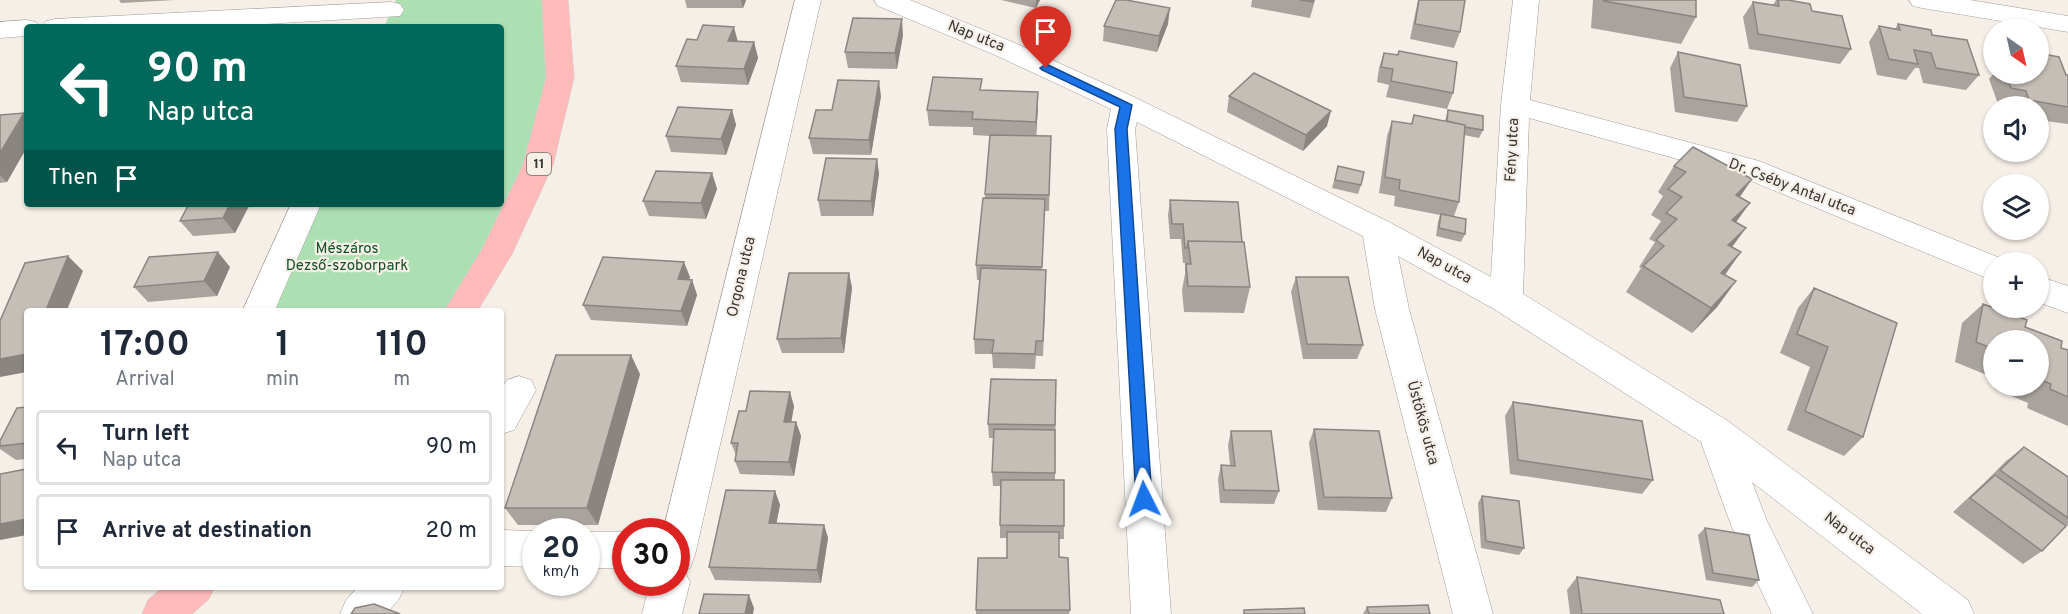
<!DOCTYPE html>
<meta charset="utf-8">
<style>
body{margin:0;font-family:Overpass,sans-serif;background:#f2f2f3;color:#1f2937;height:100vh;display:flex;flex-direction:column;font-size:22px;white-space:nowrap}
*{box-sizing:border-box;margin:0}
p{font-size:20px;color:#747a83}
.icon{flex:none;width:33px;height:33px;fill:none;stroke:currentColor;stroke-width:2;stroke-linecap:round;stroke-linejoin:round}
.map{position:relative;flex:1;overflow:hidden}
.details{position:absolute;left:24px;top:308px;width:480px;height:282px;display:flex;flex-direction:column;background:#fff;border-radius:6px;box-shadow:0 2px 4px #0004}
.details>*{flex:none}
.guide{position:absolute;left:24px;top:24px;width:480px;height:183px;border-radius:6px;box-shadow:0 2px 4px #0004;background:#00695c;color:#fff;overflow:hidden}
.needle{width:39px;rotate:146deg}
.fabs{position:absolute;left:1983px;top:18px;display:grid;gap:12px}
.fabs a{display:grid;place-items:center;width:66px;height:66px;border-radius:50%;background:#fff;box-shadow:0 2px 4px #0004;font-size:30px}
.speed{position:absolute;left:522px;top:518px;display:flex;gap:12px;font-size:30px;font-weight:700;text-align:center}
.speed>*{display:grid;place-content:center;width:78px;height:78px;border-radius:50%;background:#fff;box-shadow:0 2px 4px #0004;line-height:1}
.speed small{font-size:15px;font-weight:400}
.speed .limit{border:9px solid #d22;background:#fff;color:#111}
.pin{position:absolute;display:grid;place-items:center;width:51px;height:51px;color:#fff;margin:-62px -26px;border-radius:50% 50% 50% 0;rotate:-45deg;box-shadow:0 0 6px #0007}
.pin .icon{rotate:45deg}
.me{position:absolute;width:66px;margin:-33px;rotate:357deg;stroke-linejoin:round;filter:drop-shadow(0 0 4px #0008)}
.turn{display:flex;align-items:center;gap:21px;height:126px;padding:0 24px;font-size:27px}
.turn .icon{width:78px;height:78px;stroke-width:2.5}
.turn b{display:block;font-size:42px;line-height:51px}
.then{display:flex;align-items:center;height:57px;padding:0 24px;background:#0003;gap:12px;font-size:22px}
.eta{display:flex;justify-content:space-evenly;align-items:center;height:102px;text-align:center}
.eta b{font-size:36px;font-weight:700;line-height:42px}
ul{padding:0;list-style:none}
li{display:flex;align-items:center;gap:18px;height:75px;margin:0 12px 9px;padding:0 12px;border:3px solid #e0e1e3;border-radius:6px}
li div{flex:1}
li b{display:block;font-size:22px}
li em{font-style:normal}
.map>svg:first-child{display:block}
.green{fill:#ace0b3}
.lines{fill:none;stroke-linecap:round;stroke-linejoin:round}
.minor-casing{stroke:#a29d95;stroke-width:1}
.tertiary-casing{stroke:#a29d95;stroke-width:1}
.primary-casing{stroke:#cfcfce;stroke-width:1}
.minor{fill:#fff;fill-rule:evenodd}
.tertiary{fill:#fff;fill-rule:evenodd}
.primary{fill:#febbb9;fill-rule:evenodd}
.wall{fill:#a9a39d}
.shaded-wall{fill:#8a8580}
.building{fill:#c5beb7;stroke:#8a8580;stroke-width:1.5}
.route{fill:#1a73e8;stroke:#114b97;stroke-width:1.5}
.labels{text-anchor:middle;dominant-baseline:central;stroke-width:4.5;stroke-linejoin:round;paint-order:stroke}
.shield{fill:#f5efe7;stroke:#716e68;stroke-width:1.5}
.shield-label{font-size:14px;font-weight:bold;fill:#383632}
.street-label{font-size:15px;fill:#383632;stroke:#f5efe7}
.park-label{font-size:15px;fill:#155025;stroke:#f5efe7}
</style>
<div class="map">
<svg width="2068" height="614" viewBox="0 0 2068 614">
<rect width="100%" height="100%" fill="#f5efe7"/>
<path class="green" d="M396 0H555L560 78 496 254 461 310H259L306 204H501V27H384Z"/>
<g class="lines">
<defs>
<path id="minor" d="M795 0H821L695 555 690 568 684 570 690 582 682 614H642L650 582H676V531H663Z
M874 0H910L1015 43 1136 98 1389 222 1491 277 1501 105 1513 0H1539L1530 100 1759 161 2005 260 2006 262H1994V281L1739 176 1529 118 1523 294 1728 421 1968 600 1974 614H1922L1752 482 1767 521 1813 614H1772L1731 525 1701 442 1494 309 1398 256 1409 309 1493 614H1453L1375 309 1363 236 1137 122 1135 129 1171 614H1131L1107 129 1111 109 995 55 878 6Z
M391 2 400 4 404 10 400 16 214 27H42L46 21 55 19Z
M27 20 36 22 40 27H27V36L0 38V22Z
M291 204H321L275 310H243Z
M2038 276 2068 286V313L2038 302Z
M519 376 531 380 536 390 514 430 501 434V389L507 380Z
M501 530 536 531V567L501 566Z
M586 532H626V568H586Z
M359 586H405L399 599 386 614H340L346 600Z"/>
<path id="tertiary" d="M1909 0H1970L2068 16V32L1922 8 1913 6Z"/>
<path id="primary" d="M542 0H568L574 78 553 165 512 254 478 310H445L482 249 523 165 546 78Z
M165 586H215L209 599 192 614H142L148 600Z"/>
</defs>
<use href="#minor" class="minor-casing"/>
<use href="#tertiary" class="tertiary-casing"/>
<use href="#primary" class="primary-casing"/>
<use href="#minor" class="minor"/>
<use href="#tertiary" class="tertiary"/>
<use href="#primary" class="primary"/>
</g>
<path class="wall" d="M119 0H175L121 3Z
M685 0H746L743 8H687Z
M1001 0H1040L1036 8Z
M1252 0H1315L1310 18 1251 7Z
M1418 0H1465L1460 32 1454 48 1410 39Z
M1593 0H1696V17L1681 44 1591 28Z
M1776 0H1788L1812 11 1851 49 1840 64 1749 49 1743 17 1753 2 1773 5Z
M1168 24 1157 52 1103 41 1104 26Z
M1898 24 1932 35 1979 75 1966 90 1923 83 1919 68H1915L1906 80 1877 75 1869 42 1879 26 1895 29Z
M903 35 897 69 848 68 845 52Z
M737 42H754L758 58 748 85 681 82 676 66Z
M1399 51 1453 93 1447 109 1386 97 1389 85 1377 82 1379 68 1384 53 1397 55Z
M1678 52 1747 106 1737 122 1675 112 1670 68Z
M1994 73 2068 75V124L2038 120V106H2013L1998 104 1989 79Z
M982 90 1038 107 1036 136H1051L1049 211H1044L1042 269 1046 285 1043 356H1036L1035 369 993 368 992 354H975L974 339 980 280H977L976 265 985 198 990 136 973 135V127L929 126 927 110Z
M881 96 871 155 813 154 809 138 832 110Z
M1229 96 1327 126 1303 151 1227 112Z
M732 110 736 125 726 155 671 152 666 136Z
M1448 110 1483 130 1479 138 1464 135 1459 202 1454 216 1465 234 1461 242 1436 236 1438 222 1440 215 1394 206 1395 196 1379 193 1387 136 1392 121 1411 124 1414 115 1445 121Z
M24 113 27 116V147L7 182 0 183V115Z
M877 159 879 174 873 216H821L818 200Z
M1338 166 1361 185 1358 194 1332 188Z
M1674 166 1752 179 1740 197 1732 247 1725 275 1736 281 1717 307 1692 333 1626 292 1641 268 1639 267 1655 242 1649 239 1661 221 1651 215 1663 196 1658 192Z
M712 173 717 189 706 219 649 216 643 201Z
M1170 200 1242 242 1250 287 1244 313 1184 312 1182 290 1185 274V263H1183L1181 239H1170L1168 215Z
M250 204 235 233 193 236 180 221Z
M230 267 217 296 148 302 134 287Z
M849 273 852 288 844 353H782L777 339Z
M690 277 689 280H692L697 295 687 326 591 320 583 305Z
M1296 277 1363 345 1357 359H1303L1291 292Z
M1814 288 1863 437 1844 456 1787 430 1810 367 1780 353 1798 308Z
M1983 304 2061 348 2068 350V426L2027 408 2028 403 1995 389 1996 386H2038V340H1994V378L1955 362 1962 323Z
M640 374 598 525H518L505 508Z
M1056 380 1055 480 1064 526V539H1059V557L1070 610 1069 614H976V610L1007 558V538H1000V486H993L992 472 993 438H989L988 424Z
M1513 402 1653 480 1642 494 1510 474 1505 416Z
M794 406 791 422H796L801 436 794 476 740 474 735 461 736 455 731 443 746 411Z
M27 407V459L16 460 0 449V441Z
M1314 429 1392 498 1386 512 1318 510 1309 443Z
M1231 431 1279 491 1274 504 1220 503 1218 479 1221 465H1230L1228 445Z
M2024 447 2068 477V525L2064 527 2042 551 2023 564 1953 512 1983 484 2006 461Z
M775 491 780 505 776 523 824 525 828 538 821 583 715 580 709 567Z
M1482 496 1524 548 1519 555 1481 548 1478 503Z
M1705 528 1759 580 1752 587 1706 580 1698 535Z
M1577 577 1724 614H1570L1567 590Z
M1367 607 1430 614H1363Z"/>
<path class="shaded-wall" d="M741 0H746L743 8Z
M1036 0H1040L1036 8Z
M1170 8 1168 24 1157 52 1159 36Z
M902 19 903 35 897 69 895 53Z
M734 27 738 42 728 41Z
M754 42 758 58 748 85 744 69Z
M879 81 881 96 871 155 869 140Z
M1038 92V107L1036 137V122Z
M732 110 736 125 726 155 721 139Z
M1331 111 1327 126 1303 151 1306 135Z
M24 113 27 116V147L7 182 0 175V153Z
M877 159 879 174 873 216 871 201Z
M712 173 717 189 706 219 701 203Z
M1752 179 1733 206 1736 195Z
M1750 203 1731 229 1732 220Z
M230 204H250L235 233 223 218Z
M1746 228 1727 254 1728 245Z
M218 252 230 267 217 296 204 281Z
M1741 252 1722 279 1721 273Z
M68 256 83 271 67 310H46Z
M684 262 690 277 684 294 678 279Z
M849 273 852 288 844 353 841 338Z
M692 280 697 295 687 326 681 311Z
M1736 281 1717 307 1692 333 1711 308Z
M27 354V372L0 377V359Z
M631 355 640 374 598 525 587 508Z
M790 392 794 406 789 436 784 422Z
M796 422 801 436 794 476 789 462Z
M775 491 780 505 774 536 769 523Z
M27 519V535L0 540V524Z
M824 525 828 538 821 583 817 570Z
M749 595 754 608 753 614H745Z"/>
<path class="building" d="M1116 0H1126L1170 8 1159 36 1104 26Z
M1300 0H1314L1313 2Z
M1419 0H1465L1460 32 1415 24Z
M1604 0H1696V17L1604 1Z
M1778 0H1788L1810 4 1812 11 1842 16 1851 49 1758 34 1753 2 1779 6Z
M853 18 902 19 895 53 845 52Z
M1898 24 1931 30 1932 35 1967 40 1979 75 1936 68 1931 53 1914 50 1918 64 1889 59 1879 26 1900 30Z
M703 25 734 27 728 41 754 42 744 69 676 66 687 39 697 40Z
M1399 51 1457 62 1453 93 1391 81 1393 69 1381 67 1384 53 1398 55Z
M1678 52 1740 65 1747 106 1684 97Z
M2038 53 2059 57 2066 75H2068V107L2029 100 2026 91 2011 88 2006 74H2038Z
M1254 73 1331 111 1306 135 1229 96Z
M933 77 982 79 980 90 1038 92 1036 122 972 119 973 112 927 110Z
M838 80 879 81 869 140 809 138 816 110H832Z
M678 107 732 110 721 139 666 136Z
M1448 110 1483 116V130L1465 127V125L1447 121Z
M24 113 0 153V115Z
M1414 115 1465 125 1459 202 1399 190 1400 180 1385 177 1392 121 1412 124Z
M990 135 1051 136 1049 195 985 194Z
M1693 147 1752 179 1736 195 1750 203 1732 220 1746 228 1728 245 1741 252 1721 273 1736 281 1711 308 1643 266 1664 246 1656 240 1677 219 1666 213 1682 197 1668 189 1686 172 1674 166Z
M826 158 877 159 871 201 818 200Z
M1338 166 1364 172 1361 185 1335 180Z
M656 171 712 173 701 203 643 201Z
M983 198 1045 199 1042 267 976 265Z
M1170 200 1238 202 1242 242 1188 241 1187 248H1185L1183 224H1172Z
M189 204H230L223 218 180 221Z
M1441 214 1466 219 1465 234 1439 228Z
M1188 241 1244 242 1250 287 1188 286 1186 264H1191Z
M218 252 204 281 134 287 149 257Z
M68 256 46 310H27V354L0 359V321L25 263Z
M603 257 684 262 678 279 692 280 681 311 583 305Z
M981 268 1046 270 1043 341H1036L1035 354 992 353 994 340 974 339Z
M789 273H849L841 338 777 339Z
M1296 277H1348L1363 345 1307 344Z
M1814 288 1897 323 1863 437 1805 411 1828 347 1797 334Z
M1983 304 2027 320 2025 327 2062 341 2061 348 2068 350V397L2050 389 2051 384 2038 379V340H1994V349L1976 342Z
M556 355H631L587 508H505Z
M991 379 1056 380 1055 425 988 424Z
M750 391 790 392 784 422H796L789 462 735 461 738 443H731L739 411H746Z
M1513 402 1642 421 1653 480 1518 460Z
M27 407V443L0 446V441L17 408Z
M994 429 1055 430V473L992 472Z
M1314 429 1379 431 1392 498 1324 497Z
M1231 431H1271L1279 491 1224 490 1221 465 1235 466Z
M2024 447 2068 477V518L2000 470Z
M27 469V519L0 524V474Z
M1995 475 2066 526 2042 551 1970 498Z
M1001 480H1064V526L1000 525Z
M726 490 775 491 769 523 824 525 817 570 709 567Z
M1482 496 1519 501 1524 548 1486 541Z
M1705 528 1749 535 1759 580 1713 573Z
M1007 532H1059V557L1068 558 1070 610H976L978 558H1007Z
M1577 577 1720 600 1724 614H1582Z
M704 594 749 595 745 614H699Z
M374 604 400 614H351L355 608Z
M1428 605 1430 614H1369L1367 607Z
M1304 608 1305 614H1244V610Z"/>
<path class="route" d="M1046 64 1132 105 1127 129 1152 499 1149 503 1144 505 1138 503 1136 499 1115 129 1120 107 1042 70 1040 68Z"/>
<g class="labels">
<rect class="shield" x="527" y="153" width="24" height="22" rx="4.5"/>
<g class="shield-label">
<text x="539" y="164">11</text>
</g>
<g class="street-label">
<text transform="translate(976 37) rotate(22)">Nap utca</text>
<text transform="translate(1513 150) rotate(-87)">Fény utca</text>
<text transform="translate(1792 188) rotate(21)">Dr. Cséby Antal utca</text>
<text transform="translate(1444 266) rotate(29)">Nap utca</text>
<text transform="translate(742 277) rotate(-77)">Orgona utca</text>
<text transform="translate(1422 423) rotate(75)">Üstökös utca</text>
<text transform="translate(1849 534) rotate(37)">Nap utca</text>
</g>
<g class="park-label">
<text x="347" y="249">Mészáros<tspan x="347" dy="17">Dezső-szoborpark</tspan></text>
</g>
</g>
</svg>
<div class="fabs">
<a><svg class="needle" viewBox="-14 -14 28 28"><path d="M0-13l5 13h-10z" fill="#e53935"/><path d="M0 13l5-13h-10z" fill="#747a83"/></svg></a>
<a><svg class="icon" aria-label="sound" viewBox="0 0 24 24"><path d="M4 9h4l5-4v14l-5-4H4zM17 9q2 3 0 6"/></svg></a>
<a><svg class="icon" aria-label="layers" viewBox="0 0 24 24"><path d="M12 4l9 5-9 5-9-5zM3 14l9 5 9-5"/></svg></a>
<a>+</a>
<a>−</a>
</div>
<div class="speed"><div>20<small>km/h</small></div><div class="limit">30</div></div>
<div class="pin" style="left:1046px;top:68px;background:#d93025"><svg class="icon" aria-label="arrive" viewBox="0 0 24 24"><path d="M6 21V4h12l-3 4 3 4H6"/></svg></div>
<svg class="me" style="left:1144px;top:499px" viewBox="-20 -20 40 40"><path d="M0-17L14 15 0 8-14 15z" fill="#1a73e8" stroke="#fff" stroke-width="4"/></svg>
<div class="guide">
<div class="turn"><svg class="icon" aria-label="left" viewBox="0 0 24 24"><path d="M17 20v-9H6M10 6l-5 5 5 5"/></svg><div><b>90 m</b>Nap utca</div></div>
<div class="then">Then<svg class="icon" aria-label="arrive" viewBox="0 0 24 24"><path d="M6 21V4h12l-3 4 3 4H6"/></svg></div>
</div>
<section class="details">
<div class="eta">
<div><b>17:00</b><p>Arrival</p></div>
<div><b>1</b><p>min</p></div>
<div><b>110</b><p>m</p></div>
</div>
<ul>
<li><svg class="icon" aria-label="left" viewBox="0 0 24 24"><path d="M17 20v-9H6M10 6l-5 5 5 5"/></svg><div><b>Turn left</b><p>Nap utca</p></div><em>90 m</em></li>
<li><svg class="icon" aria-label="arrive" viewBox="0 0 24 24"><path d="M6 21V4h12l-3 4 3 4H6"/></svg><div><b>Arrive at destination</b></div><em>20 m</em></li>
</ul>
</section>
</div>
